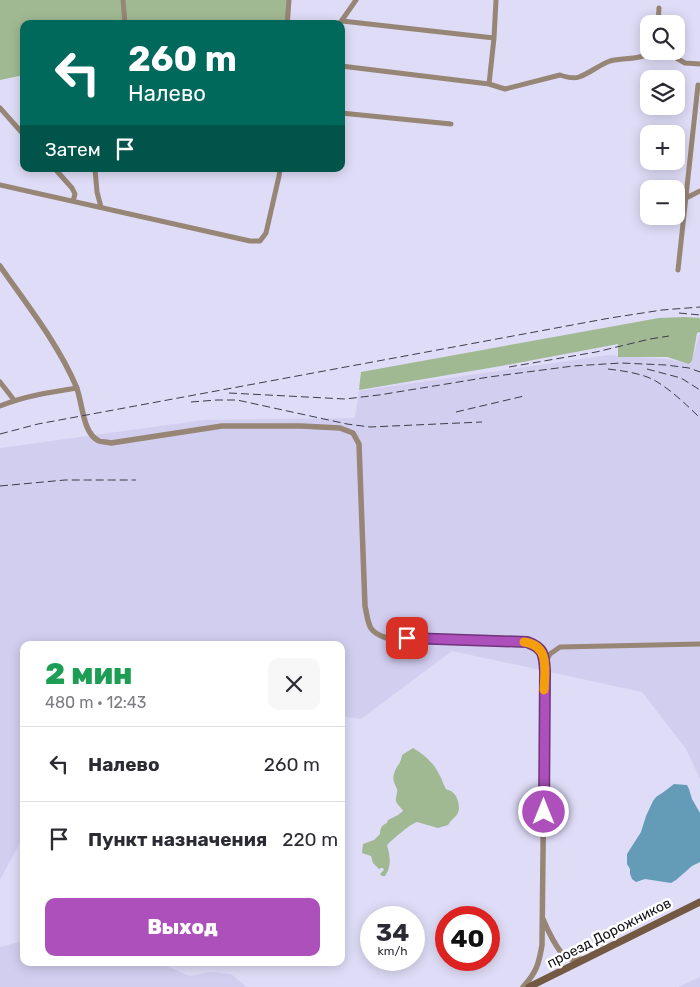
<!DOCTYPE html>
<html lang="ru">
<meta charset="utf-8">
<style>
body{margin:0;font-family:Rubik,sans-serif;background:#f7f7f7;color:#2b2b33;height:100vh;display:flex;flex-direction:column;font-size:19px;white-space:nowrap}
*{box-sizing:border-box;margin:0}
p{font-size:16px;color:#7c7c81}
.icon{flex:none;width:28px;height:28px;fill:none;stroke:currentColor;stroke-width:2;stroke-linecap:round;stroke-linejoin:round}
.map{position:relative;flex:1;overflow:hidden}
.sheet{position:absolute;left:20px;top:641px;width:325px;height:325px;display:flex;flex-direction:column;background:#fff;border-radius:10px;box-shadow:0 2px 12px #0003}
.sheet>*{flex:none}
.top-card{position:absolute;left:20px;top:20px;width:325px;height:152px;border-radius:10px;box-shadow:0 2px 12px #0003;background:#00695c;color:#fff;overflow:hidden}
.buttons{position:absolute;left:640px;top:15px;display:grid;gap:10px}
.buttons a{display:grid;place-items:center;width:45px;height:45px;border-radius:10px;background:#fff;box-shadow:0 2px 12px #0003;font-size:25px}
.speed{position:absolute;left:360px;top:906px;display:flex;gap:10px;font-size:25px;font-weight:700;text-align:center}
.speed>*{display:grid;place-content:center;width:65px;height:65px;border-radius:50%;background:#fff;box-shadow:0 2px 12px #0003;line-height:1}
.speed small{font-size:12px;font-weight:400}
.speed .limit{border:8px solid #d22;background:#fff;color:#111}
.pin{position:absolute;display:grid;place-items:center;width:42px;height:42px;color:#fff;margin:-21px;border-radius:10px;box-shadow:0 2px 8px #0006}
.me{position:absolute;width:55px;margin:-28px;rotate:0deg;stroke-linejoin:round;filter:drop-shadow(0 0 4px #0008)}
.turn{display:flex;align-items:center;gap:18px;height:105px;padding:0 25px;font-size:22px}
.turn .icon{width:65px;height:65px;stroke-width:2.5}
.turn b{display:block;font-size:35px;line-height:42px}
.then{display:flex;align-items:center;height:48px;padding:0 25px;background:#0003;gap:10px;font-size:19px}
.round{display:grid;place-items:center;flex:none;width:52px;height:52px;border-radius:10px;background:#f7f7f7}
.overview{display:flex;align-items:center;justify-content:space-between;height:85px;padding:0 25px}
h1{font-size:30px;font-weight:800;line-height:38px;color:#1e9e55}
.action{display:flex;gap:10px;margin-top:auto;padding:10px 25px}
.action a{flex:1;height:58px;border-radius:10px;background:#ad50bb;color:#fff;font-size:20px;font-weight:800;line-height:58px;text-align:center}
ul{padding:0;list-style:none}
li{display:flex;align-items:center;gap:15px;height:75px;padding:0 25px;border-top:1px solid #e1e1e2}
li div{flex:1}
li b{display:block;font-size:19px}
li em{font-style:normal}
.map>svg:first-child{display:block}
.built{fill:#d2cef0}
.green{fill:#a1b993}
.water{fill:#649cb8}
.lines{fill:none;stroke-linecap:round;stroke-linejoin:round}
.minor{stroke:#978575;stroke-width:5}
.tertiary{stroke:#978575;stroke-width:5.5}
.secondary{stroke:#745942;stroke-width:7}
.rail{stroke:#3e3c49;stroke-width:1;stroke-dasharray:8 4;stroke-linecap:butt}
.route-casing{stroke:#70347a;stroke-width:12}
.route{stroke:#ad50bb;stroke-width:9}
.slow{stroke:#f59e0b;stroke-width:9}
.labels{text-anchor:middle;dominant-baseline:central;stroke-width:5;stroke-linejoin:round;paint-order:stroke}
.street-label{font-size:14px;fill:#111019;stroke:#fff}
</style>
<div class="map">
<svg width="700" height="987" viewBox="0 0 700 987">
<rect width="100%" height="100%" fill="#dfdcf7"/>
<path class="built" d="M699 335H700V779L686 749 642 692 452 651 361 719 341 716V645H24V835L0 880V448L204 420 355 418 359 391 609 355 667 359 691 364Z
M19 942H24V962L159 963 190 976 210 972 231 974 247 987H0V947Z
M700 977V987H678Z"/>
<path class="green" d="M0 0H291L290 24H24V75L0 80Z
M684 317 700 318V332L697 333 692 361 689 364 667 357H618V344L501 366 359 390 361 372 659 318Z
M413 748C425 755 434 763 440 776 442 779 443 784 445 787 447 791 447 789 451 791 457 795 459 802 459 809 458 817 451 819 448 825L438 828 417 822C410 824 396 837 390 842L387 845C390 856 392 866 385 876H382L380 874 384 870 383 868H381L379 869 373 863 371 856 362 853 363 844 374 840 380 834C380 828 382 825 387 823L388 820 398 815 403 811C401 807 397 805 396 801 395 798 398 793 397 789 395 784 392 780 394 774 396 766 401 764 402 755Z"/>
<path class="water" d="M674 784 687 785 689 789 692 799 700 813V862L692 866 676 880 671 883 645 879 636 882 632 879 630 874V869L627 864V854L641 832 646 816 653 801 656 797 665 791Z"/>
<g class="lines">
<path class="minor" d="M123 0 125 24
M342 21 494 38
M340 23 356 0
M287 24 289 0
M658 24 659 8
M664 51 685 63 700 64
M341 66 489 84 494 38 496 0
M489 84 505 89 560 75C566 77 573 79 579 77 590 73 599 65 610 61 624 57 640 61 652 51
M0 108 24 135
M341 113 451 124
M55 169 72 188 75 194 73 201
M95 169 97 192 101 207
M0 185 250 241H260L266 233 279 176 280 169
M686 198 700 191
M678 270 698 85
M0 382 14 400
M0 406C24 396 51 392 77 388
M544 665 550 654 560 647 700 644"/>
<path class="tertiary" d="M0 266C27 305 57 342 76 386 83 403 82 433 99 441 102 442 107 442 111 443L222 426H301L340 428 353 433 359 444 365 606C369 624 367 632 387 638L527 642C544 648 544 655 545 671L542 945C539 964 536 973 523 987
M543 919C547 929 558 952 566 957 571 960 577 960 582 959"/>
<path class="secondary" d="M529 987 700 902"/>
<path class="rail" d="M679 313 700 315
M509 367 596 352 650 339 669 336
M608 369C624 371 640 373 654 380 670 389 687 405 700 418
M647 369 681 378 700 390
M229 393 345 399 379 395 489 377 573 366 621 363 666 365 689 368 700 372
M191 402 217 400H237L347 424 370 427 482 422
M456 412 524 396
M0 434 38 424 610 318 662 310 700 307
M0 486 65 480H136"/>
</g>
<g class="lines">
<defs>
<path id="route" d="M407 638 527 642C544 648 544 655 545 671L544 812"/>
</defs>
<use href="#route" class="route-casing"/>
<use href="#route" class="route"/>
<path class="slow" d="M524 642C550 645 545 670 544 690"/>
</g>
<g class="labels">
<g class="street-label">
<text transform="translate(609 933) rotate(-27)">проезд Дорожников</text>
</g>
</g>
</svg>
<div class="buttons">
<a><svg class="icon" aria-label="search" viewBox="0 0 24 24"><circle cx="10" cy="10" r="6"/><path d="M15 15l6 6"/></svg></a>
<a><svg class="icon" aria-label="layers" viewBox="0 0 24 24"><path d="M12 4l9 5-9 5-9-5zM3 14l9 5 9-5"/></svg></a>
<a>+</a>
<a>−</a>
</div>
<div class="speed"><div>34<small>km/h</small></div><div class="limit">40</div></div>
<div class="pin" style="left:407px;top:638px;background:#d93025"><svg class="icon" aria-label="arrive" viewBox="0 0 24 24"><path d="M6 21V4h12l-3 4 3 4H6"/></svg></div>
<svg class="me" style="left:544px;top:812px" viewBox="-20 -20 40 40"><circle r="17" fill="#ad50bb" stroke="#fff" stroke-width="3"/><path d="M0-11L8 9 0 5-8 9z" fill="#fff"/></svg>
<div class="top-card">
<div class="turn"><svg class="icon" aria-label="left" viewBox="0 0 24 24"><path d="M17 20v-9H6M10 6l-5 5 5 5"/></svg><div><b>260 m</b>Налево</div></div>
<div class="then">Затем<svg class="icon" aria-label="arrive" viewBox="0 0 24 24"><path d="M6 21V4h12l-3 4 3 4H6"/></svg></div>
</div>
<section class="sheet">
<div class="overview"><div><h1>2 мин</h1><p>480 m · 12:43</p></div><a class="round"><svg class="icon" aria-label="close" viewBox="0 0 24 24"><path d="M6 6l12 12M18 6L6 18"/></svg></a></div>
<ul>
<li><svg class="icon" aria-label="left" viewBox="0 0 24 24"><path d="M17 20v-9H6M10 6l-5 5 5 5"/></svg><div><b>Налево</b></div><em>260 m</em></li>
<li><svg class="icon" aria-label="arrive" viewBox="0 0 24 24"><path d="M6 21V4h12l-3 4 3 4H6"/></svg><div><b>Пункт назначения</b></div><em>220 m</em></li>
</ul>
<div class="action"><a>Выход</a></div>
</section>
</div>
